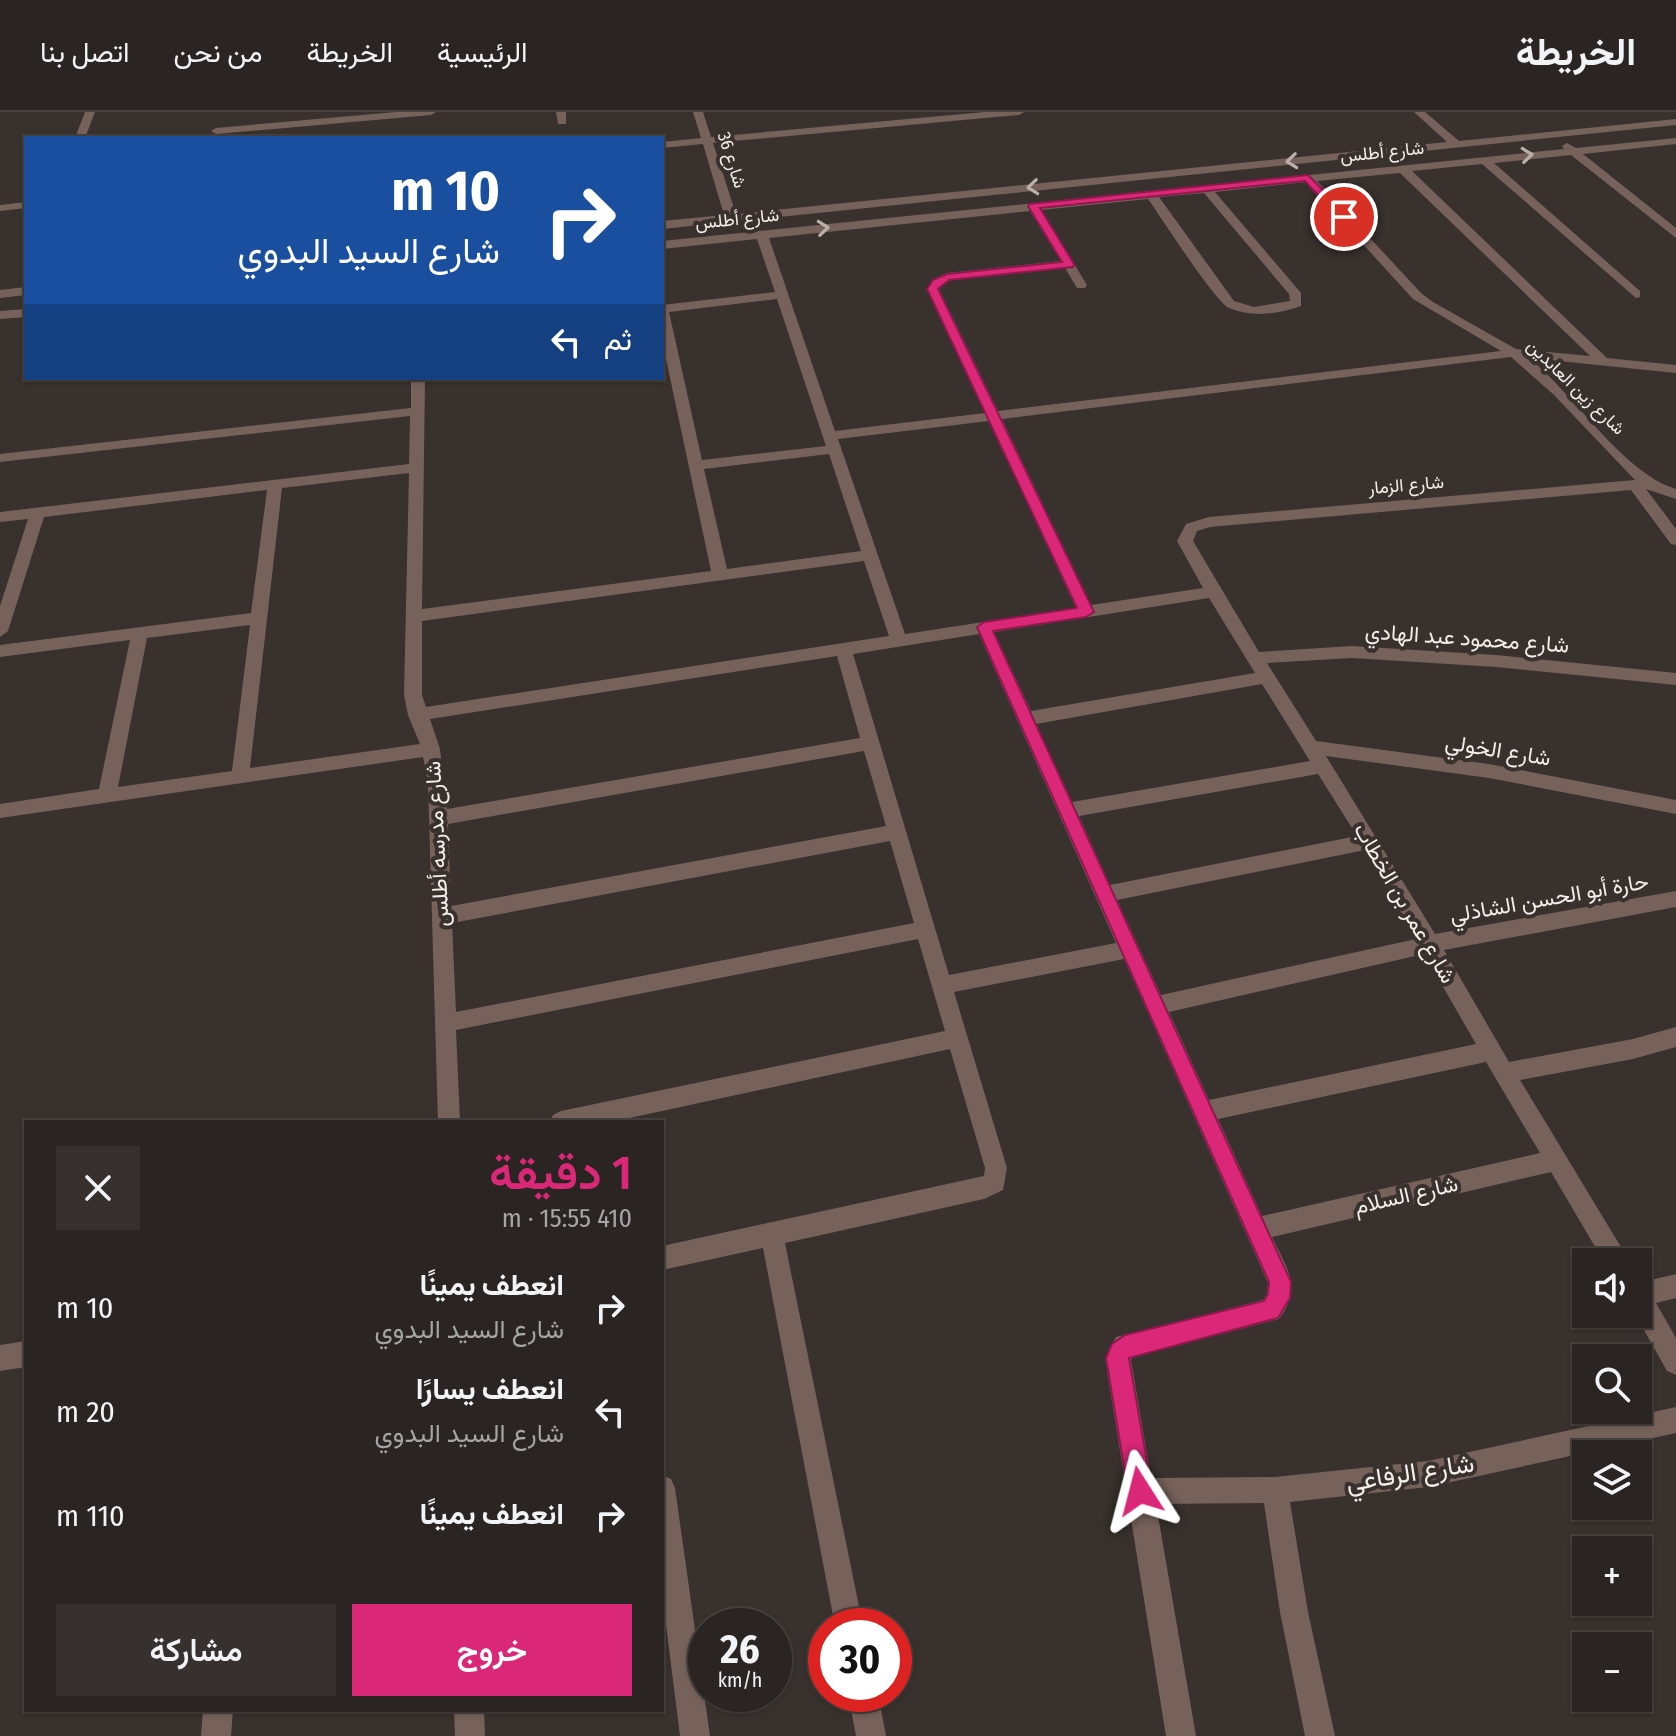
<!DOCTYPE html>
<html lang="ar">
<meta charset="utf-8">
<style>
body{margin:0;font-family:"Fira Sans Condensed",Vazirmatn,sans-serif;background:#36312f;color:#f1f3f6;direction:rtl;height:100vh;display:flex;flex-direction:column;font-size:30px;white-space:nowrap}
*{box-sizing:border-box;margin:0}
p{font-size:26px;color:#a5a5a5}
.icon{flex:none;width:44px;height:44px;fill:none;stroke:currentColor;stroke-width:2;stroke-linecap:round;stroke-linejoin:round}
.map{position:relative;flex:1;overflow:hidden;direction:ltr}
.details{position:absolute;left:24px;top:1008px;width:640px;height:592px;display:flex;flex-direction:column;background:#2a2522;border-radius:0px;box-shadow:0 2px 6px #0004,0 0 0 2px #464240;direction:rtl}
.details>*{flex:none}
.banner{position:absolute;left:24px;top:24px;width:640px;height:244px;border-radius:0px;box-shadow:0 2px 6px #0004,0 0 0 2px #464240;direction:rtl;background:#1a4fa0;color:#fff;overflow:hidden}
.buttons{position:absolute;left:1572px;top:1136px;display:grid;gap:16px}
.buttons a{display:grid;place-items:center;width:80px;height:80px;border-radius:0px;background:#2a2522;box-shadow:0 2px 6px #0004,0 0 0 2px #464240;font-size:40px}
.speed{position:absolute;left:688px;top:1496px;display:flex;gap:16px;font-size:40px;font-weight:700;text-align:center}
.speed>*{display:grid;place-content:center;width:104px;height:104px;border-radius:50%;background:#2a2522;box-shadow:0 2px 6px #0004,0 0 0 2px #464240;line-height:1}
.speed small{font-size:20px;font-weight:400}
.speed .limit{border:12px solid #d22;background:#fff;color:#111}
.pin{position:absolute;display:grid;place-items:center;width:68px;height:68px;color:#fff;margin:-34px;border:4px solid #fff;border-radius:50%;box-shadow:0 2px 8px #0007}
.me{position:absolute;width:88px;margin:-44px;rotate:351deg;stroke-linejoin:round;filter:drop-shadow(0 0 6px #0008)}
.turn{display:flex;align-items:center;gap:28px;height:168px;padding:0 32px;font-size:36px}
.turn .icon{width:104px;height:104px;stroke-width:2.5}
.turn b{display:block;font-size:56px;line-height:68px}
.then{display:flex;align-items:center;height:76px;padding:0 32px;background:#0003;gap:16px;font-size:30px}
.round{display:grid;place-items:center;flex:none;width:84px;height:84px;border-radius:0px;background:#36312f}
.head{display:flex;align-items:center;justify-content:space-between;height:136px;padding:0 32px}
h1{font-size:48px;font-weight:600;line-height:60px;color:#db2777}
.action{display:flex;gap:16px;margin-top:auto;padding:16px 32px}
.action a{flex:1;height:92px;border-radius:0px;background:#db2777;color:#fff;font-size:32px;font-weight:600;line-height:92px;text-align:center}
.action a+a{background:#36312f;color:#f1f3f6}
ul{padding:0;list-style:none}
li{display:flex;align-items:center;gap:24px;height:104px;padding:0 32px}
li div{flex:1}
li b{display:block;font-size:30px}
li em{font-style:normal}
header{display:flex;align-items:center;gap:48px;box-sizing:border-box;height:112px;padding:0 40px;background:#2a2522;border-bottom:2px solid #464240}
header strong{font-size:38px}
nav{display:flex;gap:44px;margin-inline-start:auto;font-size:28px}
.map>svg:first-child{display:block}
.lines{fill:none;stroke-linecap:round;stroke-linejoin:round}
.minor{fill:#77625b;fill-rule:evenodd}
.oneway{stroke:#bbafaa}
.route{fill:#db2777;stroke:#8e194d;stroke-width:2}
.labels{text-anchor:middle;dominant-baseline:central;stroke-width:8;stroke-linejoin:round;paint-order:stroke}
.far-street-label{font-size:18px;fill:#f3eeeb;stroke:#38312d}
.street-label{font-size:22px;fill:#f3eeeb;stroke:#38312d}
.near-street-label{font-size:26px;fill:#f3eeeb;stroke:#38312d}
</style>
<header>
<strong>الخريطة</strong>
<nav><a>الرئيسية</a><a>الخريطة</a><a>من نحن</a><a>اتصل بنا</a></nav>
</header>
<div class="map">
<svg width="1676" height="1624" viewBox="0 0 1676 1624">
<rect width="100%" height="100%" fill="#38312d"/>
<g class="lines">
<path class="minor" d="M85 0H95L85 26H75Z
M396 0H436L431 3 216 22 211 19 216 16Z
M556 0H566V12H558Z
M693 0H703L711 25 985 0H1024L1019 3 713 31 736 102 1447 30 1414 0H1425L1459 29 1676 7V13L662 117V109L724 103 703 32 662 36V30L701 26Z
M1676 26V32L1583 42 1676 116V126L1571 43 1494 51 1640 179V185L1636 186 1482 52 1412 59 1607 246 1676 253V261L1529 246C1574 282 1623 361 1676 377V387L1646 377 1676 417V433L1671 432 1631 378 1210 415 1197 419 1193 429 1259 540 1352 534 1496 543 1676 561V573L1496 555 1352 546 1267 551 1316 629 1489 652 1676 688V702L1489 666 1326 644 1435 822 1676 779V795L1444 838 1509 950 1633 927 1676 915V935L1633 947 1520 968 1630 1150H1604L1551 1060 1272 1125C1287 1157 1303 1175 1279 1207L1133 1245 1131 1248 1151 1366 1275 1365 1428 1349 1676 1295V1321L1428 1375 1290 1390 1308 1500 1335 1624H1305L1280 1500 1264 1391 1156 1392 1196 1624H1166L1105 1246 1116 1225 1263 1188 1267 1182 1268 1171 1124 847 954 880 1007 1056 1003 1078 984 1087 785 1131 863 1514H835L763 1136 662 1158V1134L984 1064 985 1056 950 937 611 1010H550L553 1003 561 999 945 919 918 827 456 918 460 1010H438L428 670 423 645 0 706V692L99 677 130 528 0 545V533L251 501 267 378 44 405 8 519 0 525V494L28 407 0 410V400L409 352 410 304 0 350V342L411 296V266H425L422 497 711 459 662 228V193L775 180 757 127 662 137V129L1564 37 1562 34 1567 31 1576 36ZM1400 61 1590 244 1516 237 1433 190 1421 181 1317 69ZM1306 70 1413 187 1501 239 998 299 939 177 950 168 1065 156 1077 176H1085L1087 173 1041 98 1148 87C1161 105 1215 190 1229 196 1253 206 1278 202 1301 194V181L1215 80ZM1204 81 1289 182 1290 189 1254 195 1234 189 1159 85ZM1030 99 1061 149 947 161 933 167 927 177 985 301 835 319 769 126ZM777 187 826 334 702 348 669 200ZM1511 245 1553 282 1635 368 1209 405 1186 412 1177 429 1203 476 1091 493 1002 307ZM989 309 1076 496 905 522 838 327ZM829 342 861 439 727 457 704 357ZM409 361 404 583 408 603 420 632 250 656 282 376ZM864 449 889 524 426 595 422 583V509ZM1209 486 1255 561 1031 599 994 520ZM250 513 232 659 118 675 147 526ZM979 522 1116 831 949 863 853 542ZM837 544 860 626 447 697 440 637 430 607ZM1262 572 1310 649 1072 690 1036 612ZM864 639 886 714 451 794 448 712ZM1318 662 1357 724 1110 773 1079 704ZM890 729 914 811 456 900 452 811ZM1365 738 1416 827 1161 883 1117 788ZM1424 842 1476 932 1209 988 1169 900ZM1486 950 1540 1041 1262 1104 1218 1007Z
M26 90V96L0 99V93Z
M26 175V183L0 186V178Z
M26 197V205L0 207V199Z
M1676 1162V1186L1656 1191 1676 1226V1263L1667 1259 1635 1202H1638V1171Z
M26 1229V1255L0 1259V1233Z
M662 1363 671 1367 675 1376 710 1624H680L662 1481Z
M848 1582H878L886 1624H856Z
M203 1598H233L231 1624H201Z
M454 1598H484L485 1624H455Z"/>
</g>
<defs><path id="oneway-chevron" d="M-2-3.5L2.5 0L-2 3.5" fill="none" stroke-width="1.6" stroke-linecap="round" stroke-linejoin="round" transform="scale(2)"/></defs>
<g class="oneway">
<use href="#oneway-chevron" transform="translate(1527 43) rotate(-6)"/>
<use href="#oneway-chevron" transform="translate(1292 49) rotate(174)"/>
<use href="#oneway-chevron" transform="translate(1033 75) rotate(174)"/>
<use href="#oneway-chevron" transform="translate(823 116) rotate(-6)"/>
</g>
<path class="route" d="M1308 63 1348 103V107H1340L1305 69 1040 96 1074 152 1073 155 949 168 938 177 1094 500 1086 505 993 519 1291 1170 1290 1186 1278 1206 1129 1246 1152 1379 1148 1387 1140 1391 1131 1387 1128 1379 1106 1246 1112 1232 1125 1223 1264 1189 1268 1182 1269 1170 977 515 984 510 1077 496 927 177 933 168 947 162 1062 150 1028 94 1029 92Z"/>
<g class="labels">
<g class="far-street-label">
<text transform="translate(1382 40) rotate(-6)">شارع أطلس</text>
<text transform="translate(732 48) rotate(72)">شارع 36</text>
<text transform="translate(737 107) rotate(-6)">شارع أطلس</text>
<text transform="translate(1576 275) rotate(44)">شارع زين العابدين</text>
<text transform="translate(1406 373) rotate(-5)">شارع الزمار</text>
</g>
<g class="street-label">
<text transform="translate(1467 526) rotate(4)">شارع محمود عبد الهادي</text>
<text transform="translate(1498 638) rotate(9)">شارع الخولي</text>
<text transform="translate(437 732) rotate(-93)">شارع مدرسه أطلس</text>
<text transform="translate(1549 786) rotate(-10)">حارة أبو الحسن الشاذلي</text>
<text transform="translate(1405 791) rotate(60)">شارع عمر بن الخطاب</text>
<text transform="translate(1406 1083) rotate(-13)">شارع السلام</text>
</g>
<g class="near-street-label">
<text transform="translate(1410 1361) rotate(-9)">شارع الرفاعي</text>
</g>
</g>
</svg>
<div class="buttons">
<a><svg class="icon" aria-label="sound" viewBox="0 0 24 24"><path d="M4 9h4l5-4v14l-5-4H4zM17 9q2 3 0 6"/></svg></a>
<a><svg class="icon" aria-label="search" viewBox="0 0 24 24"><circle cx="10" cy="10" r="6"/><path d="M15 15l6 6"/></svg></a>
<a><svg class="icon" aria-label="layers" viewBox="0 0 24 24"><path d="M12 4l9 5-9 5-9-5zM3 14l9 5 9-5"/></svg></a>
<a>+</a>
<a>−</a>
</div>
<div class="speed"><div>26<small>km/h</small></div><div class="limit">30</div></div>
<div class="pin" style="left:1344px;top:105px;background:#d93025"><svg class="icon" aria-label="arrive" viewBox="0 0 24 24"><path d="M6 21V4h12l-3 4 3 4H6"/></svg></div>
<svg class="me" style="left:1140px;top:1379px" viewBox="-20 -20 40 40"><path d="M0-17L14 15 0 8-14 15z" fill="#db2777" stroke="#fff" stroke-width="4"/></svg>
<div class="banner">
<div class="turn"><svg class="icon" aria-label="right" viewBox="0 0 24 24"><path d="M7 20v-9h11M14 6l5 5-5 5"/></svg><div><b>10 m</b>شارع السيد البدوي</div></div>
<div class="then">ثم<svg class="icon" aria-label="left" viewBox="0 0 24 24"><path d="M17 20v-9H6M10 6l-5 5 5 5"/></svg></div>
</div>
<section class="details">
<div class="head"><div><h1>1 دقيقة</h1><p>410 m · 15:55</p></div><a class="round"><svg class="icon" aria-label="close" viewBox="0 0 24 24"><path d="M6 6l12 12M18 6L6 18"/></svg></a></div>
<ul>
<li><svg class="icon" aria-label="right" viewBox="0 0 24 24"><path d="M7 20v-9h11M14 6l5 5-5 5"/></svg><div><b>انعطف يمينًا</b><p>شارع السيد البدوي</p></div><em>10 m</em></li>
<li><svg class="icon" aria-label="left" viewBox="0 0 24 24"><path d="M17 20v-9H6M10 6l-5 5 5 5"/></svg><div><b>انعطف يسارًا</b><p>شارع السيد البدوي</p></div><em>20 m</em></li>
<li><svg class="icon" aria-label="right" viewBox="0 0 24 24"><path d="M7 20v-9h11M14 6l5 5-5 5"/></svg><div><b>انعطف يمينًا</b></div><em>110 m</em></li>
</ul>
<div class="action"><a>خروج</a><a>مشاركة</a></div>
</section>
</div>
